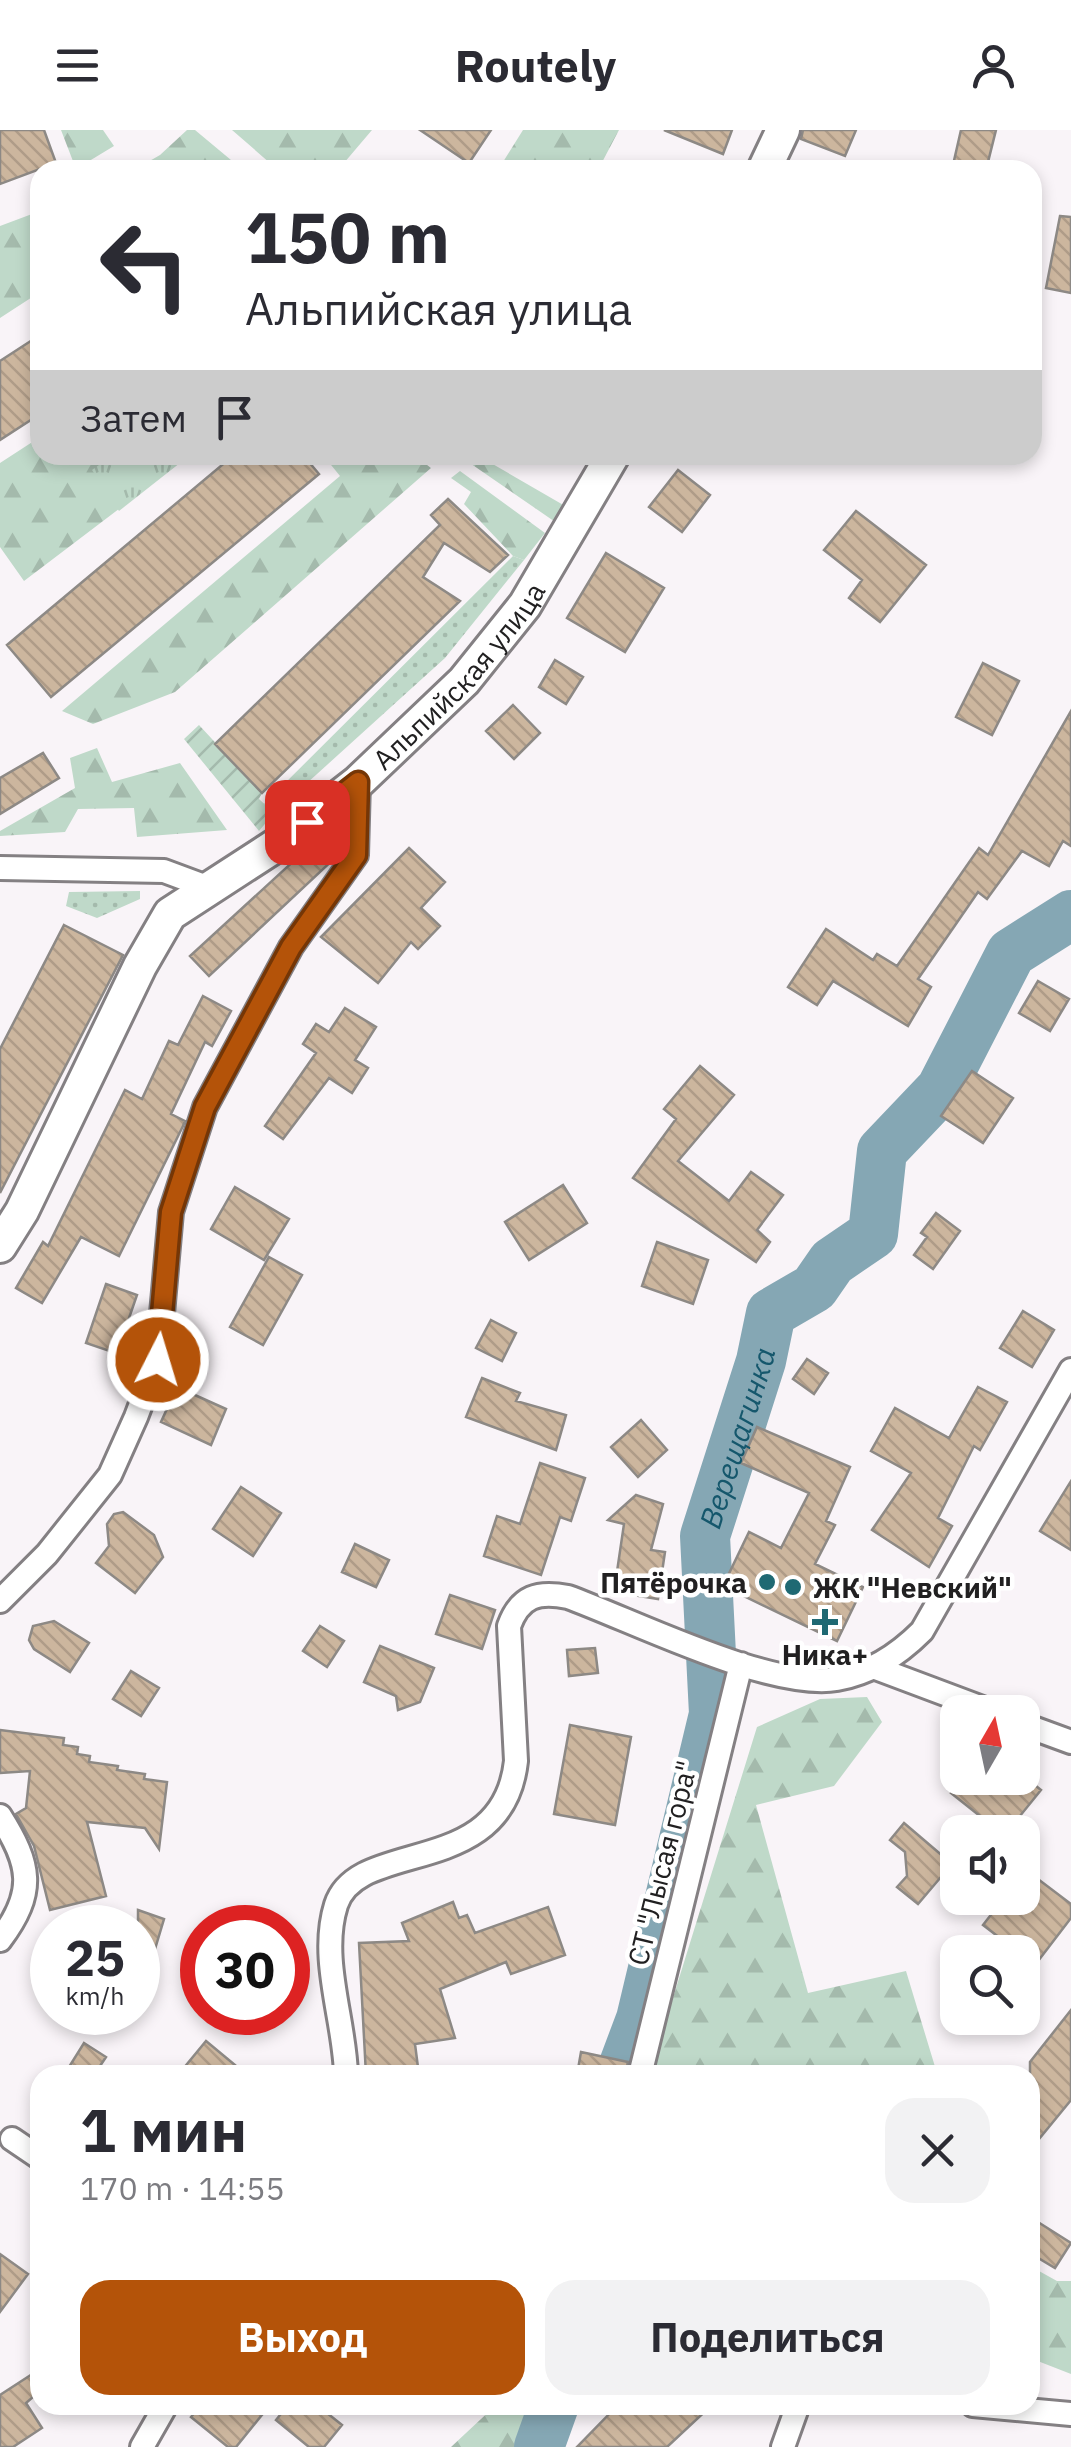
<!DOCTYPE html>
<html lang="ru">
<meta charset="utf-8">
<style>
body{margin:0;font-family:"IBM Plex Sans",sans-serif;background:#f2f2f3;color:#2b2b33;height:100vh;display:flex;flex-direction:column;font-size:38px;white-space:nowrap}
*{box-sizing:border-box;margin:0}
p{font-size:32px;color:#7c7c81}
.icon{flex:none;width:55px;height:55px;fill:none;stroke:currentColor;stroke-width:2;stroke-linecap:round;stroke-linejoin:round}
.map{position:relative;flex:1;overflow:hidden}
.sheet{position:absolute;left:30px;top:1935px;width:1010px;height:350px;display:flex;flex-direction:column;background:#fff;border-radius:30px;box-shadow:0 5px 15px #0003}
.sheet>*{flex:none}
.banner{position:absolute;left:30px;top:30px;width:1012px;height:305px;border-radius:30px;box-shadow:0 5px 15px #0003;background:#fff;color:#2b2b33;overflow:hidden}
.needle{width:65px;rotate:9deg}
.buttons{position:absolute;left:940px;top:1565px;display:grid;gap:20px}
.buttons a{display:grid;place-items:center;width:100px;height:100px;border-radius:20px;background:#fff;box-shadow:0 5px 15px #0003;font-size:50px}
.speed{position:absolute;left:30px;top:1775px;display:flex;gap:20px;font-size:50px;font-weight:700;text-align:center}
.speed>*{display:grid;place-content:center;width:130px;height:130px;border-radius:50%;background:#fff;box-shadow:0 5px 15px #0003;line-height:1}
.speed small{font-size:25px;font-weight:400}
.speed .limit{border:15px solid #d22;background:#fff;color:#111}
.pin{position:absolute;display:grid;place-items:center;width:85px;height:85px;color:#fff;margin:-42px;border-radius:20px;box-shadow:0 5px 15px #0006}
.me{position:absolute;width:110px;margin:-55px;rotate:5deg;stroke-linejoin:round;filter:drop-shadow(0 0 8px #0008)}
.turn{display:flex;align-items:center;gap:35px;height:210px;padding:0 50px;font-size:45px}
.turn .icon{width:130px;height:130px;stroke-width:2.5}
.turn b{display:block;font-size:70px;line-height:85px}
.then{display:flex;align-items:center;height:95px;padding:0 50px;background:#0003;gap:20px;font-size:38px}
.round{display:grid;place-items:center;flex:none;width:105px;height:105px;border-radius:30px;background:#f2f2f3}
.summary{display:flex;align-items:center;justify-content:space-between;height:170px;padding:0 50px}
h1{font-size:60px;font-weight:700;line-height:75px}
.primary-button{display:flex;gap:20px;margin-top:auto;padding:20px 50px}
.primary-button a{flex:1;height:115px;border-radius:30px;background:#b45309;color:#fff;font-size:40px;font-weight:700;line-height:115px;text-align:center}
.primary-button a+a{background:#f2f2f3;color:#2b2b33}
header{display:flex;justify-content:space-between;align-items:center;height:130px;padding:0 50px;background:#fff;font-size:45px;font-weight:700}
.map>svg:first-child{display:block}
.grass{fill:url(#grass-dots)}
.forest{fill:url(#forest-firs)}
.park{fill:url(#park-tufts)}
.garden{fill:url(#garden-furrows)}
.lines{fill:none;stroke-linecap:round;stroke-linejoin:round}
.river{stroke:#85a7b4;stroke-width:50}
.building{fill:url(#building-back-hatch);stroke:#8d8985;stroke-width:2.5}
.street-casing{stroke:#848083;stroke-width:28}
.secondary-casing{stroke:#848083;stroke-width:38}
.street{stroke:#fff;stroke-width:22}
.secondary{stroke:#fff;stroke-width:32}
.route-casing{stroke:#753606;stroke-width:25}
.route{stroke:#b45309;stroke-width:18}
.poi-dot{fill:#1f6973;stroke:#fff;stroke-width:4}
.labels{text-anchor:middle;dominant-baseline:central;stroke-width:9;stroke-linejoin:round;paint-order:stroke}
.street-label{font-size:28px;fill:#212021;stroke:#fff}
.poi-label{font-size:28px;font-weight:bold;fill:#212021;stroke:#fff;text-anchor:end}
.water-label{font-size:30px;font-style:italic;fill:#15576c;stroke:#fff}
</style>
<header><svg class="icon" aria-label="menu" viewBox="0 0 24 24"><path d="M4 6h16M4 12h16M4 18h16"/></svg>Routely<svg class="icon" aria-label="person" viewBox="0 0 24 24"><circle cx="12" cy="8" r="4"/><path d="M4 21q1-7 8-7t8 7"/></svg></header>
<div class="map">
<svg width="1071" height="2317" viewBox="0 0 1071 2317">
<defs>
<pattern id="grass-dots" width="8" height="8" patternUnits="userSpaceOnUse" patternTransform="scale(2.5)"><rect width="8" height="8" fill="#bfd9c9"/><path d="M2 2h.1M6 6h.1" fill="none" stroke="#a4baac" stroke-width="1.8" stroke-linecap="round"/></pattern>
<pattern id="forest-firs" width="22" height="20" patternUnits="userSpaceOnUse" patternTransform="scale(2.5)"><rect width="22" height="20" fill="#bfd9c9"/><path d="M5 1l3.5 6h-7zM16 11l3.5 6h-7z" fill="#a4baac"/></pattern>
<pattern id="park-tufts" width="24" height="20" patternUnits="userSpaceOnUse" patternTransform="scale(2.5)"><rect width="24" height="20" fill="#bfd9c9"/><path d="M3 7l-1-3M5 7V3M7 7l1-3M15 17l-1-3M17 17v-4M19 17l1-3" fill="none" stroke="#a4baac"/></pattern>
<pattern id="garden-furrows" width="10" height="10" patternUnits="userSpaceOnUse" patternTransform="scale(2.5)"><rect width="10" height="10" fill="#bfd9c9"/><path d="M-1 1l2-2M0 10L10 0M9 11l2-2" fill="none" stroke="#a4baac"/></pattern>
<pattern id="building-back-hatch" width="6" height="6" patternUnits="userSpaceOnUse" patternTransform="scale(2.5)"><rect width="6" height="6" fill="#ccb69e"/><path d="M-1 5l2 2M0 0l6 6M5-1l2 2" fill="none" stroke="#af9c88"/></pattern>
</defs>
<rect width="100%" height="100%" fill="#f9f4f8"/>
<path class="grass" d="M513 426 524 430 445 528 274 683 264 674Z
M140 761V769L97 788 66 776 69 762Z"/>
<path class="forest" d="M61 0H103L114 16 76 39Z
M187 0H195L243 40H134L160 25Z
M232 0H372L338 40H278Z
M523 0H619L598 40H498Z
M40 81V162L0 188V96Z
M40 307V325H190L24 451 0 417V333Z
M323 325H414L431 338 175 562 93 594 62 581 340 346Z
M467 326 484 329 572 380 561 396 464 329Z
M460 341 545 403 524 430 513 426 464 374 471 362 451 348Z
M97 618 112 652 180 633 227 700 137 707 134 678 78 679 65 702 0 706V701L75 658 70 628Z
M867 1567 882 1592 834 1656 756 1675 808 1863 906 1841 936 1940 931 1945H649L757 1597 820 1569Z
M1030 2136 1057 2151H1071V2244L1030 2228Z
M496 2275H562L551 2317H451Z"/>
<path class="park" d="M113 325H190L119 381 92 340Z"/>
<path class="garden" d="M199 595 262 663 259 669 274 683 259 701 184 609Z"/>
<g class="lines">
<g class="river">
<path id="s1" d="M620 1945 641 1889 714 1584 705 1406 761 1231 771 1183 814 1158 832 1132 873 1104 882 1021 941 959 1011 823 1071 785"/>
<path d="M539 2317 554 2275"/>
</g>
</g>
<path class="building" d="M0 0H44L56 33 0 54Z
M420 0H491L469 33Z
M664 0H732L723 24Z
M803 0H856L845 26 801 9Z
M961 0H996L986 40 953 35Z
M1060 86 1071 87V163L1046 158Z
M40 205V284L0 310V231Z
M234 325H303L319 344 51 567 7 515Z
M678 340 710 365 682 402 649 377Z
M448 369 508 425 490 442 444 413 423 447 460 471 262 663 215 614 440 395 431 385Z
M856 381 926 435 880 492 849 468 862 450 824 420Z
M606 423 664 458 625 522 567 488Z
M555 530 583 547 566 574 539 557Z
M983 533 1019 551 992 605 956 587Z
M513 575 540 603 514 629 486 601Z
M1071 581V716L1063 711 1049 736 1022 721 987 769 978 762 918 849 931 857 908 896 833 851 817 875 788 857 826 799 873 830 877 824 897 836 979 718 988 725Z
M43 623 59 648 0 684V648Z
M322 705 339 723 336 727 209 846 190 826Z
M409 718 445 752 421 778 440 796 418 819 411 812 378 853 321 807Z
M64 795 123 825 0 1063V919Z
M1038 851 1069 869 1050 901 1019 883Z
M203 866 231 881 212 916 205 912 171 984 185 991 183 996 119 1126 81 1107 42 1173 16 1158 43 1112 48 1116 125 960 142 969 169 911 178 915Z
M345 878 376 897 355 930 368 938 352 963 329 948 283 1009 265 996 316 923 303 914 316 894 329 902Z
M700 936 734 965 678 1031 729 1071 751 1042 783 1065 757 1100 770 1112 756 1132 633 1048 676 989 664 979Z
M972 941 1013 968 983 1013 941 986Z
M563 1055 587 1093 529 1130 505 1092Z
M235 1057 289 1089 264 1130 211 1099Z
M936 1083 960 1101 933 1139 914 1125 927 1107 921 1103Z
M657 1112 708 1130 693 1174 642 1156Z
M269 1127 302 1145 263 1215 230 1197Z
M106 1154 137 1165 129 1188 146 1194 136 1230 86 1213Z
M1023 1181 1054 1200 1032 1237 1000 1218Z
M491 1190 516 1203 502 1231 476 1218Z
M807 1229 828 1243 814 1264 793 1249Z
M482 1248 520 1263 516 1271 566 1285 556 1320 466 1287Z
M177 1257 226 1279 211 1315 161 1292Z
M978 1257 1007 1272 980 1320 974 1316 938 1388 952 1396 929 1437 872 1400 911 1343 871 1321 895 1278 949 1308Z
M641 1290 667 1320 638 1347 611 1317Z
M757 1297 850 1337 826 1391 835 1395 815 1434 863 1457 837 1511 723 1456 749 1402 781 1418 809 1363 741 1333Z
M540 1333 585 1348 571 1391 560 1387 541 1445 484 1426 497 1386 520 1394Z
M1071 1351V1420L1040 1401Z
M241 1357 281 1383 253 1426 213 1399Z
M636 1365 663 1374 651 1420 665 1422 658 1469 614 1462 624 1394 608 1390Z
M123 1382 154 1405 163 1427 135 1463 96 1433 109 1416 107 1394 114 1384Z
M355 1414 389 1430 376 1457 342 1442Z
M450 1465 495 1480 482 1519 436 1504Z
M54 1491 89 1513 70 1542 34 1519 29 1510 33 1496Z
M320 1496 344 1511 327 1537 303 1521Z
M380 1516 434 1538 420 1572 398 1580 396 1566 364 1552Z
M595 1518 598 1543 569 1546 567 1520Z
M131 1541 159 1558 141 1586 113 1569Z
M570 1595 631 1607 615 1695 554 1684Z
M0 1600 64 1608 63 1615 78 1617 77 1624 90 1626 89 1632 118 1636 117 1640 145 1644 144 1649 167 1652 159 1719 145 1698 87 1692 106 1766 50 1780 34 1716 16 1684 26 1678 30 1641 0 1643Z
M963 1648H1026L1041 1660 1007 1702H1000L951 1663Z
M904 1693 952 1734 918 1774 897 1757 907 1746 905 1722 890 1710Z
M1022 1737 1071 1774V1788L1035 1835 983 1795 1004 1768H1022Z
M453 1772 459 1788 467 1785 475 1803 548 1777 565 1825 511 1844 506 1832 440 1859 455 1908 415 1914 419 1945H366L359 1813 409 1811 402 1793Z
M138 1780 164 1789 143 1859 138 1858Z
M1071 1880V1970L1030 2020V1932Z
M206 1911 247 1945H178Z
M84 1913 106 1927 94 1945H64Z
M581 1922 628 1932 625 1945H577Z
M1030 2087 1071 2113 1055 2138 1030 2123Z
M0 2124 28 2144 0 2182Z
M40 2239V2261L26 2273 42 2298 13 2317H0V2265Z
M201 2275H270L236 2317H228L191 2287Z
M288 2275H317L342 2295 324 2317H309L276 2290Z
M618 2275H712L667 2317H577Z"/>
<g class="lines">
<defs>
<path id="street" d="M0 738 164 741 207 757
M0 1471 47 1424 110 1345 136 1287 158 1229 171 1082 205 977 291 817 356 725 358 652
M873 1537 993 1582
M1022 1594 1071 1612
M0 1686C31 1735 36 1762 0 1810
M346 1945C345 1891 319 1829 336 1775 358 1707 503 1751 516 1631L509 1496C520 1466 538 1461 568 1467 634 1491 770 1560 837 1549 871 1543 899 1524 922 1501L1071 1240
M640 1945 741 1534
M12 2009 40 2028
M973 2275 1071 2284
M142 2317 166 2275
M783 2317 798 2275"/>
<g id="secondary">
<path d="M764 40 783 0"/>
<path id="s2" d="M0 1116 22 1081 140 836 170 784 281 712 358 652 464 551 525 475 613 325"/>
</g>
</defs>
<use href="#street" class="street-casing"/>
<use href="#secondary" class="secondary-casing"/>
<use href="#street" class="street"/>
<use href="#secondary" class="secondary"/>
</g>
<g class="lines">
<defs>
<path id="route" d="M158 1230 171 1082 205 977 291 817 356 725 358 652 307 692"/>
</defs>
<use href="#route" class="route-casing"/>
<use href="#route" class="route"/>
</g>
<g class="poi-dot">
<circle cx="767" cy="1452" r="10"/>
<circle cx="793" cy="1457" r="10"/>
<path d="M820 1477h10v10h10v10h-10v10h-10v-10h-10v-10h10z"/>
</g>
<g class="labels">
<g class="street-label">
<text stroke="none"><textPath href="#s2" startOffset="750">Альпийская улица</textPath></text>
<text transform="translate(662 1733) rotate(-76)">СТ "Лысая гора"</text>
</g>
<g class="poi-label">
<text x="747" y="1452">Пятёрочка</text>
<text x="813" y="1457" text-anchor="start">ЖК "Невский"</text>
<text x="825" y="1524" text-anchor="middle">Ника+</text>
</g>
<g class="water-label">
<text stroke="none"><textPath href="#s1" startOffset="655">Верещагинка</textPath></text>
</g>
</g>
</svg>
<div class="buttons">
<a><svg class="needle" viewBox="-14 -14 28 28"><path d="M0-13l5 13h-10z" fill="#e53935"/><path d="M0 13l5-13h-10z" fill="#7c7c81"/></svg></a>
<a><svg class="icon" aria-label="sound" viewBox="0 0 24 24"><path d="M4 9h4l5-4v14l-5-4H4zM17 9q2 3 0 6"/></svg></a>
<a><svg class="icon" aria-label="search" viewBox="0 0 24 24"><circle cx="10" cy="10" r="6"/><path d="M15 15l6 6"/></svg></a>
</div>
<div class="speed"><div>25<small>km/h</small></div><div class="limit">30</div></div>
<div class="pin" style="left:307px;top:692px;background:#d93025"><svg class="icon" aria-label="arrive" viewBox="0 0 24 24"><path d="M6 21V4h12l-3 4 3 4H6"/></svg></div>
<svg class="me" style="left:158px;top:1230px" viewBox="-20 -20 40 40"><circle r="17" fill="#b45309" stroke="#fff" stroke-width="3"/><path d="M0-11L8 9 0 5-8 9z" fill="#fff"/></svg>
<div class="banner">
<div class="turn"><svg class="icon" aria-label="left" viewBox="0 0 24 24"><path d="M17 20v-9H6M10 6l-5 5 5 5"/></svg><div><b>150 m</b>Альпийская улица</div></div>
<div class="then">Затем<svg class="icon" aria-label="arrive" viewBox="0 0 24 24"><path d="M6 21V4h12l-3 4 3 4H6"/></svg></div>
</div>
<section class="sheet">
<div class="summary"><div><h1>1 мин</h1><p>170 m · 14:55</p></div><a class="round"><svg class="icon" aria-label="close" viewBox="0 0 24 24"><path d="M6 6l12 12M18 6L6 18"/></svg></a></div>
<div class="primary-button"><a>Выход</a><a>Поделиться</a></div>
</section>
</div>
